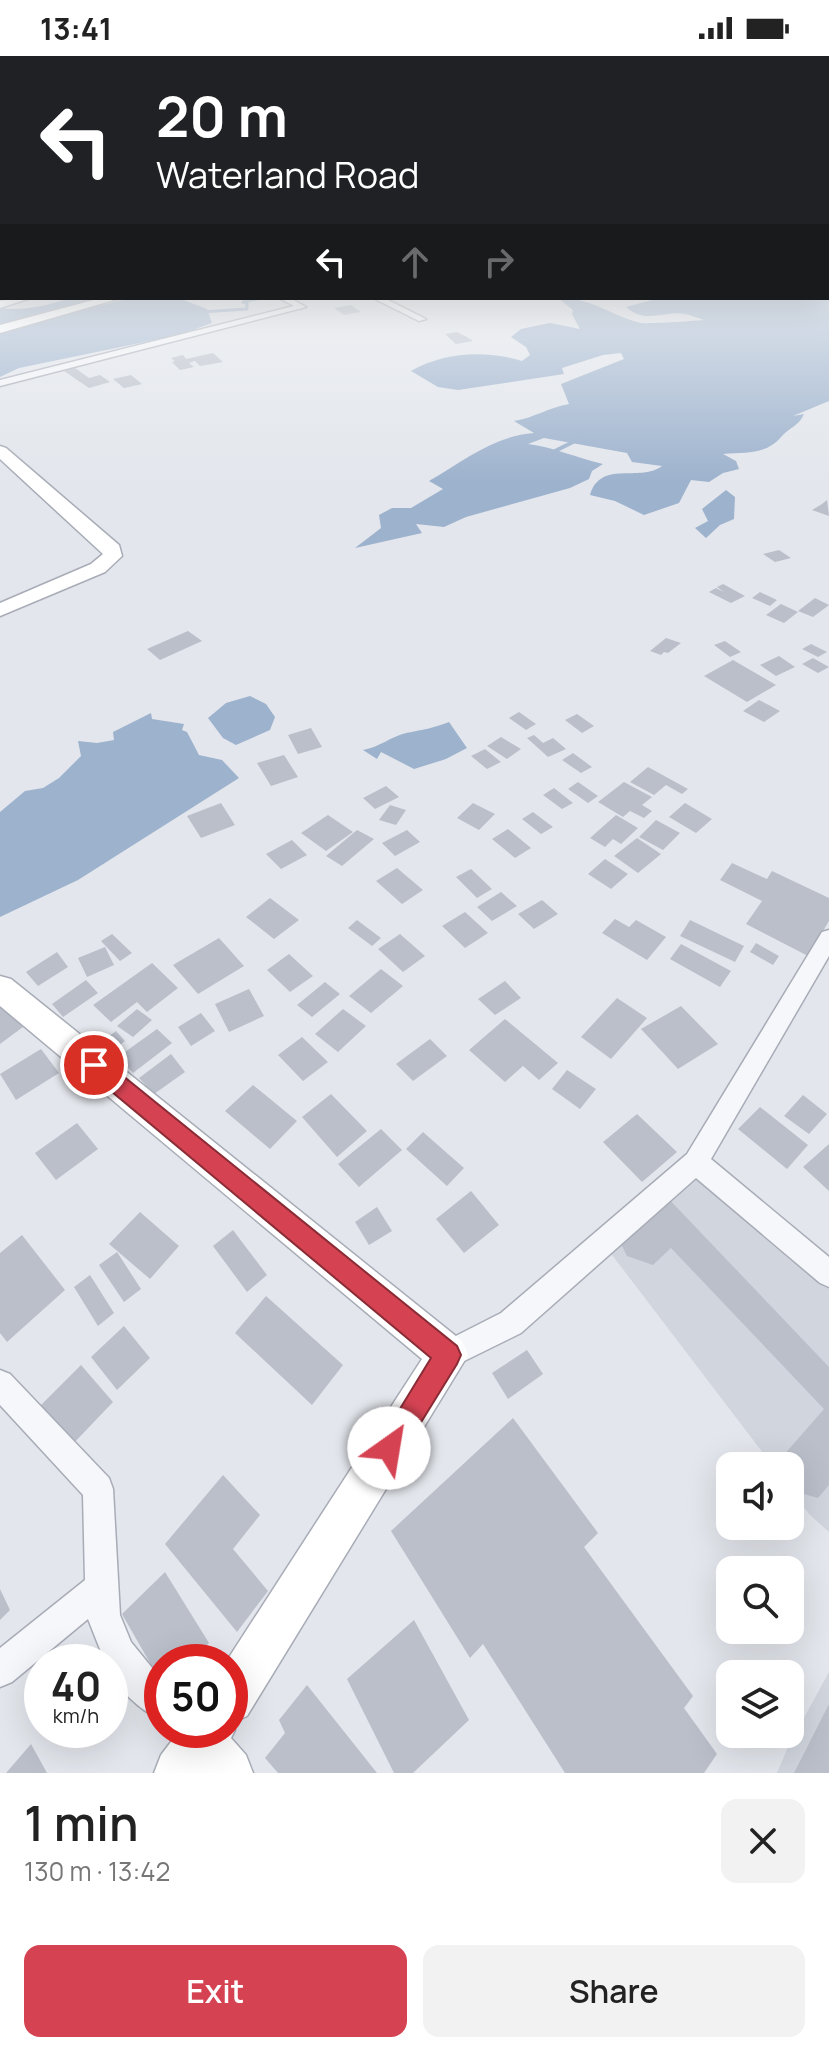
<!DOCTYPE html>
<meta charset="utf-8">
<style>
body{margin:0;font-family:Manrope,sans-serif;background:#f2f2f2;color:#222;height:100vh;display:flex;flex-direction:column;font-size:30px;white-space:nowrap}
*{box-sizing:border-box;margin:0}
p{font-size:26px;color:#767676}
.icon{flex:none;width:44px;height:44px;fill:none;stroke:currentColor;stroke-width:2;stroke-linecap:round;stroke-linejoin:round}
.map{position:relative;height:1717px;overflow:hidden}
.details{display:flex;flex-direction:column;background:#fff;flex:1}
.details>*{flex:none}
.guide{position:absolute;left:0px;top:0px;width:830px;height:244px;box-shadow:0 8px 32px #0002;background:#202124;color:#fff;overflow:hidden}
.fabs{position:absolute;left:716px;top:1396px;display:grid;gap:16px}
.fabs a{display:grid;place-items:center;width:88px;height:88px;border-radius:16px;background:#fff;box-shadow:0 8px 32px #0002;font-size:40px}
.speed{position:absolute;left:24px;top:1588px;display:flex;gap:16px;font-size:40px;font-weight:700;text-align:center}
.speed>*{display:grid;place-content:center;width:104px;height:104px;border-radius:50%;background:#fff;box-shadow:0 8px 32px #0002;line-height:1}
.speed small{font-size:20px;font-weight:400}
.speed .limit{border:12px solid #d22;background:#fff;color:#111}
.pin{position:absolute;display:grid;place-items:center;width:68px;height:68px;color:#fff;margin:-34px;border:4px solid #fff;border-radius:50%;box-shadow:0 2px 8px #0007}
.me{position:absolute;width:88px;margin:-44px;rotate:32deg;stroke-linejoin:round;filter:drop-shadow(0 0 6px #0008)}
.turn{display:flex;align-items:center;gap:28px;height:168px;padding:0 24px;font-size:36px}
.turn .icon{width:104px;height:104px;stroke-width:2.5}
.turn b{display:block;font-size:56px;line-height:68px}
.lanes{display:flex;align-items:center;height:76px;padding:0 24px;background:#0003;justify-content:center;gap:40px;direction:ltr}
.lanes .off{opacity:.35}
.round{display:grid;place-items:center;flex:none;width:84px;height:84px;border-radius:16px;background:#f2f2f2}
.overview{display:flex;align-items:center;justify-content:space-between;height:136px;padding:0 24px}
h1{font-size:48px;font-weight:600;line-height:60px}
.action{display:flex;gap:16px;margin-top:auto;padding:16px 24px}
.action a{flex:1;height:92px;border-radius:16px;background:#d54353;color:#fff;font-size:32px;font-weight:600;line-height:92px;text-align:center}
.action a+a{background:#f2f2f2;color:#222}
.status{display:flex;justify-content:space-between;align-items:center;height:56px;padding:0 40px;background:#fff;direction:ltr}
.status svg{height:22px;fill:currentColor}
.map>svg:first-child{display:block}
.built{fill:#d1d5de}
.water{fill:#9db2cd}
.lines{fill:none;stroke-linecap:round;stroke-linejoin:round}
.stream-far1{stroke:#9db2cd;stroke-width:3}
.stream{stroke:#9db2cd;stroke-width:4}
.building{fill:#babfca}
.minor-casing{stroke:#a8acb7;stroke-width:3}
.secondary-casing{stroke:#a8acb7;stroke-width:3}
.minor{fill:#f6f7fa;fill-rule:evenodd}
.secondary{fill:#fff;fill-rule:evenodd}
.route{fill:#d54353;stroke:#8a2c36;stroke-width:2}
</style>
<div class="status"><b>13:41</b><svg viewBox="0 0 49 12"><path d="M0 12V9h3v3zM5 12V6h3v6zM10 12V3h3v9zM15 12V0h3v12zM26 1h20v11H26zM47 4h2v5h-2z"/></svg></div>
<div class="map">
<svg width="829" height="1717" viewBox="0 0 829 1717">
<rect width="100%" height="100%" fill="#e3e6ec"/>
<path class="built" d="M701 1111 829 1218V1476L809 1458 790 1433V1410H773L606 1191Z
M829 1616V1717H777L788 1691Z"/>
<path class="water" d="M829 201V345L793 360 804 358C799 370 790 371 782 380 766 399 747 396 723 398L736 405 739 413 723 417 709 426 691 424 679 447 644 459 615 445 590 439C601 403 639 427 662 410L632 406 627 397 544 382 528 388C553 391 577 402 603 408L592 415 589 423 570 432 466 461 444 471 416 468 422 477 355 492 381 472 379 459 392 452H411L443 433 429 425C464 405 493 380 534 377L514 365C534 362 547 352 569 348L561 328 624 303 621 297 603 299 562 312 564 318 458 334 438 331 411 315C444 296 486 294 522 305L530 299 526 291 511 281 521 273 550 267 580 273 572 258 573 254 558 242C593 242 609 259 641 267 647 268 695 265 704 264 698 262 691 259 685 258 663 254 646 269 626 251L660 242H828Z
M70 242H98L0 268V252C26 255 46 250 70 242Z
M131 242H178L207 253 212 267 179 279 19 312 0 321V275Z
M726 434 735 441 734 463 720 469 706 482 695 472 708 465 702 453Z
M250 640 266 648 275 661 270 674 236 689 223 682 208 662 226 647Z
M151 657 152 663 184 668 182 674 187 676 199 699 222 704 239 722 78 824 0 861V756L25 735 43 732 59 722 81 700 78 685 97 687 114 684 113 676Z
M449 666 467 692 446 703 414 713 381 696 377 703 363 694C380 691 390 681 406 677 422 674 434 672 449 666Z"/>
<g class="lines">
<path class="stream-far1" d="M201 256 247 253V247L243 246 260 242"/>
<path class="stream" d="M549 398 581 382"/>
</g>
<path class="building" d="M351 249 361 256 344 259 334 252Z
M457 276 465 280 473 285 456 288 445 278Z
M213 297 223 306 200 310 195 305 189 307 194 311 180 314 172 306 175 305 171 302 183 299 186 303Z
M75 312 89 322 100 319 110 326 89 332 64 315Z
M131 319 142 328 124 332 113 323Z
M827 444 829 460 812 454 822 448Z
M779 494 791 502 775 506 763 498Z
M723 528 745 540 731 547 709 536 716 532 724 536 717 531Z
M760 536 777 544 770 550 752 542Z
M815 542 829 549 813 561 798 555Z
M781 548 798 556 784 567 766 559Z
M188 575 202 585 160 604 147 593Z
M666 582 681 587 668 597 664 596 661 599 650 595Z
M725 585 741 596 730 601 714 589Z
M811 588 827 596 818 601 802 593Z
M779 600 795 611 776 620 760 609Z
M813 602 829 611 818 617 802 608Z
M733 604 776 629 747 646 704 620Z
M759 644 780 655 764 666 743 655Z
M519 656 536 668 526 674 509 662Z
M577 658 594 670 582 677 565 664Z
M311 672 322 691 298 698 288 679Z
M534 679 543 687 553 682 566 693 548 701 527 682Z
M501 681 521 693 507 703 487 690Z
M485 693 501 706 487 713 471 700Z
M573 697 592 711 581 717 562 704Z
M284 699 298 721 271 730 257 707Z
M648 711 688 733 682 738 666 729 654 739 630 726Z
M578 726 598 740 588 747 568 733Z
M624 726 652 741 642 749 652 755 644 762 630 755 623 761 598 746Z
M386 730 399 741 375 753 363 742Z
M554 732 573 747 562 753 543 739Z
M221 747 235 769 201 782 187 760Z
M473 747 495 758 479 774 457 762Z
M685 747 712 763 696 777 669 761Z
M390 749 406 754 396 769 379 764Z
M533 756 553 771 541 778 522 763Z
M328 759 353 776 326 795 301 777Z
M616 759 638 772 621 788 613 783 605 791 590 782Z
M656 764 680 777 663 794 639 781Z
M508 773 531 792 515 802 492 783Z
M357 774 374 783 342 810 326 800Z
M407 774 420 786 395 800 382 787Z
M637 782 661 798 638 817 614 800Z
M292 784 307 799 281 813 266 798Z
M605 803 628 818 611 833 588 818Z
M732 807 767 823 772 815 829 842V865L808 900 746 868 762 845 720 824Z
M397 812 423 834 402 848 376 825Z
M471 813 492 833 477 842 456 821Z
M501 836 517 850 492 865 477 851Z
M270 842 299 864 274 883 246 861Z
M542 844 558 858 534 873 518 858Z
M465 856 488 877 465 892 442 870Z
M615 863 629 871 636 864 666 881 647 904 602 877Z
M357 864 381 882 372 890 348 872Z
M690 864 744 890 735 906 680 880Z
M112 878 132 897 120 905 101 885Z
M400 878 425 900 403 916 378 893Z
M219 882 244 910 198 938 173 909Z
M756 887 779 900 773 909 750 896Z
M681 888 731 915 720 931 670 903Z
M105 891 114 909 87 921 78 902Z
M57 896 68 911 38 930 26 916Z
M289 898 313 920 290 936 267 914Z
M152 907 178 932 147 956 137 946 111 966 93 949Z
M381 913 403 930 371 957 349 940Z
M86 924 98 937 63 961 52 948Z
M505 925 521 942 495 959 478 943Z
M325 926 340 938 312 961 297 949Z
M249 933 264 960 229 976 215 948Z
M617 942 647 962 611 1003 581 981Z
M0 949 23 971 0 988Z
M681 950 718 988 678 1013 641 973Z
M137 953 152 964 133 981 117 970Z
M343 953 366 970 338 996 315 978Z
M201 957 215 975 191 990 178 971Z
M505 963 558 1007 539 1024 523 1010 505 1026 469 994Z
M157 973 172 987 133 1017 118 1001Z
M116 975 125 985 108 998 98 988Z
M302 981 328 1006 303 1025 278 999Z
M430 983 447 1000 413 1025 396 1008Z
M41 993 59 1017 16 1044 0 1018Z
M171 998 185 1016 154 1038 139 1022Z
M567 1014 596 1033 580 1053 552 1033Z
M253 1029 297 1065 270 1093 225 1055Z
M331 1038 367 1075 337 1101 302 1061Z
M803 1039 827 1058 809 1078 784 1060Z
M760 1051 808 1089 787 1113 738 1073Z
M637 1058 677 1096 642 1126 603 1086Z
M77 1067 98 1093 56 1124 35 1097Z
M381 1073 402 1094 359 1131 338 1108Z
M423 1076 464 1112 447 1130 406 1093Z
M829 1088V1135L803 1111Z
M471 1135 499 1169 464 1197 436 1163Z
M665 1139 829 1311V1429L818 1442 800 1437 790 1410H787L782 1401 824 1353 671 1192 653 1209 627 1200 617 1180Z
M377 1151 392 1175 369 1189 355 1166Z
M140 1156 179 1190 150 1223 109 1188Z
M233 1174 267 1219 247 1236 213 1190Z
M22 1179 65 1234 7 1286 0 1277V1197Z
M117 1196 141 1233 124 1246 99 1209Z
M90 1219 114 1257 98 1270 74 1231Z
M266 1240 343 1309 312 1349 235 1277Z
M124 1270 150 1302 117 1334 91 1301Z
M527 1294 543 1318 508 1343 492 1317Z
M81 1309 113 1346 71 1390 39 1351Z
M513 1362 598 1477 584 1491 693 1640 684 1652 717 1698 704 1717H565L483 1588 470 1602 391 1475Z
M223 1419 260 1459 233 1493 268 1535 237 1576 165 1488Z
M165 1516 209 1587 190 1606H162V1628L122 1558Z
M0 1533 10 1554 0 1564Z
M414 1564 469 1664 413 1717H394L347 1623Z
M307 1629 377 1717H278L265 1702 285 1677 279 1664Z
M829 1648V1717H794Z
M31 1688 47 1717H6Z"/>
<g class="lines">
<defs>
<path id="minor" d="M0 192H2V197H0Z
M19 242H31L0 252V245Z
M279 242H290L306 251 0 330V324L294 250Z
M373 242H384L426 263 419 265Z
M829 874V900L711 1103 829 1201V1231L820 1227 696 1122 521 1277 448 1313 438 1309 434 1299 438 1289 501 1257 687 1098 822 876Z
M0 1314 10 1318 109 1422 113 1433 120 1559 131 1586 162 1624V1664C142 1656 110 1629 110 1606H105L88 1563 12 1626 0 1631V1592L85 1524 83 1439 0 1349Z"/>
<path id="secondary" d="M101 242H121L0 277V269Z
M0 390 6 392 119 489 122 500 105 516 0 560V547L91 508 103 498 0 403Z
M0 920 11 923 462 1285 468 1299 247 1660 232 1667 235 1674 231 1682 246 1699 253 1717H154L161 1699 180 1674H230V1606H226L422 1303 0 950Z"/>
</defs>
<use href="#minor" class="minor-casing"/>
<use href="#secondary" class="secondary-casing"/>
<use href="#minor" class="minor"/>
<use href="#secondary" class="secondary"/>
</g>
<linearGradient id="sky" x2="0" y2="1"><stop stop-color="#8ab3dd"/><stop offset="0.43" stop-color="#f2f4f6"/><stop offset="1" stop-color="#f2f4f6" stop-opacity="0"/></linearGradient>
<rect width="829" height="426" fill="url(#sky)"/>
<path class="route" d="M94 1000 102 1003 457 1290 461 1299 457 1308 399 1402 389 1406 380 1402 376 1392 431 1302 87 1015 84 1009 87 1003Z"/>
</svg>
<div class="fabs">
<a><svg class="icon" aria-label="sound" viewBox="0 0 24 24"><path d="M4 9h4l5-4v14l-5-4H4zM17 9q2 3 0 6"/></svg></a>
<a><svg class="icon" aria-label="search" viewBox="0 0 24 24"><circle cx="10" cy="10" r="6"/><path d="M15 15l6 6"/></svg></a>
<a><svg class="icon" aria-label="layers" viewBox="0 0 24 24"><path d="M12 4l9 5-9 5-9-5zM3 14l9 5 9-5"/></svg></a>
</div>
<div class="speed"><div>40<small>km/h</small></div><div class="limit">50</div></div>
<div class="pin" style="left:94px;top:1009px;background:#d93025"><svg class="icon" aria-label="arrive" viewBox="0 0 24 24"><path d="M6 21V4h12l-3 4 3 4H6"/></svg></div>
<svg class="me" style="left:389px;top:1392px" viewBox="-20 -20 40 40"><circle r="19" fill="#fff"/><path d="M0-13L10 11 0 6-10 11z" fill="#d54353"/></svg>
<div class="guide">
<div class="turn"><svg class="icon" aria-label="left" viewBox="0 0 24 24"><path d="M17 20v-9H6M10 6l-5 5 5 5"/></svg><div><b>20 m</b>Waterland Road</div></div>
<div class="lanes"><svg class="icon" aria-label="left" viewBox="0 0 24 24"><path d="M17 20v-9H6M10 6l-5 5 5 5"/></svg><svg class="icon off" aria-label="ahead" viewBox="0 0 24 24"><path d="M12 20V5M6 11l6-6 6 6"/></svg><svg class="icon off" aria-label="right" viewBox="0 0 24 24"><path d="M7 20v-9h11M14 6l5 5-5 5"/></svg></div>
</div>
</div>
<section class="details">
<div class="overview"><div><h1>1 min</h1><p>130 m · 13:42</p></div><a class="round"><svg class="icon" aria-label="close" viewBox="0 0 24 24"><path d="M6 6l12 12M18 6L6 18"/></svg></a></div>
<div class="action"><a>Exit</a><a>Share</a></div>
</section>
